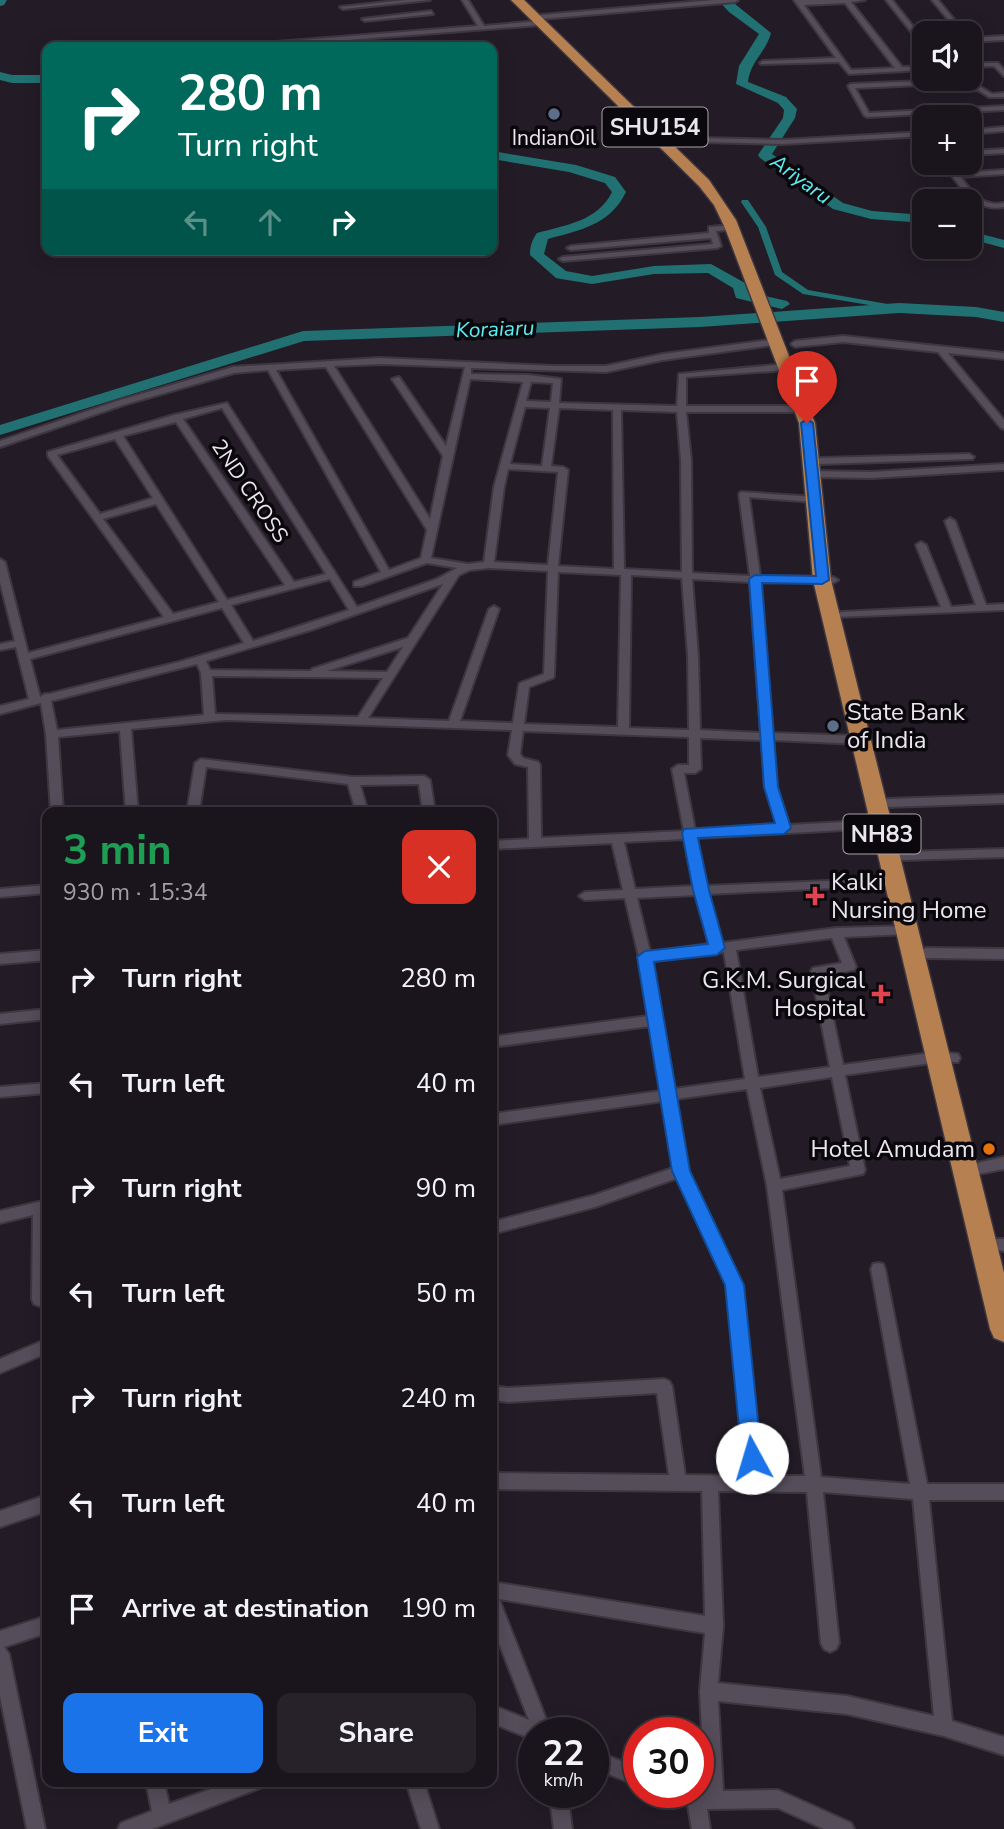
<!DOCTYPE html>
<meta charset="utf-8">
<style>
body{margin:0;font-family:"Nunito Sans",sans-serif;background:#27222a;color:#f1f3f6;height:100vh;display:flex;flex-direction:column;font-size:26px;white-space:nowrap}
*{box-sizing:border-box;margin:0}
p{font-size:23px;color:#9f9fa4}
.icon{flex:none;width:38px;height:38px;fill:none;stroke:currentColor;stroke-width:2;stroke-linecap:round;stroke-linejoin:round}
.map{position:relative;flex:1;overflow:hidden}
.sheet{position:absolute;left:42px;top:807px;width:455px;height:980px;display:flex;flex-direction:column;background:#1a151d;border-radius:14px;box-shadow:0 4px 18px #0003,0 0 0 2px #38343b}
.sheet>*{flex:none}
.hud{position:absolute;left:42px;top:42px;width:455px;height:214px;border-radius:14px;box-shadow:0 4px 18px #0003,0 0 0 2px #38343b;background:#00695c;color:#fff;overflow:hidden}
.fabs{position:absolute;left:912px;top:21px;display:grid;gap:14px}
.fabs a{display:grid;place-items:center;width:70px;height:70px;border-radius:14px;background:#1a151d;box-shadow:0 4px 18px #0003,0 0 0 2px #38343b;font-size:35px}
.speed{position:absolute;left:518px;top:1717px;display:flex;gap:14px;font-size:35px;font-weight:700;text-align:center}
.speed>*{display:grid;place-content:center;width:91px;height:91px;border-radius:50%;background:#1a151d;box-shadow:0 4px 18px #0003,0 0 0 2px #38343b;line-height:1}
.speed small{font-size:18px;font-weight:400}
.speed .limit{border:10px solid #d22;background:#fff;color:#111}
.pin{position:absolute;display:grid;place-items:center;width:60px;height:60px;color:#fff;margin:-72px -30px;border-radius:50% 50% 50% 0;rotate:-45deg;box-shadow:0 0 7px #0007}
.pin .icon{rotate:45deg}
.me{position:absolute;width:77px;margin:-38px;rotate:354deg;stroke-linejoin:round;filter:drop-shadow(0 0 5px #0008)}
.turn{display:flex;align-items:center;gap:24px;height:147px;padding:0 21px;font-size:32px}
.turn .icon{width:91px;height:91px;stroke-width:2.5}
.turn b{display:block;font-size:49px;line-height:60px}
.lanes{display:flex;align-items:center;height:66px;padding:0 21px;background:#0003;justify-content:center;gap:35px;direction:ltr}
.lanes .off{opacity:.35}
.round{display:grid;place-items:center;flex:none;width:74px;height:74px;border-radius:14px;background:#27222a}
.summary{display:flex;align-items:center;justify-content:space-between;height:119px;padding:0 21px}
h1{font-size:42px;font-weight:700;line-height:52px;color:#1e9e55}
.cta{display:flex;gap:14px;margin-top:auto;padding:14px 21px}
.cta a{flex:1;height:80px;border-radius:14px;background:#1a73e8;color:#fff;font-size:28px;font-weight:700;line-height:80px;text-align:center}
.cta a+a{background:#27222a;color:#f1f3f6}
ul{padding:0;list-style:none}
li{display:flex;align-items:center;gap:21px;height:105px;padding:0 21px}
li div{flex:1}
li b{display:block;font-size:26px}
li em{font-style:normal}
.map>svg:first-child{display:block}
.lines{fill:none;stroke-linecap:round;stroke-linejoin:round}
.canal{fill:#217072;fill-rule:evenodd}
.river{fill:#217072;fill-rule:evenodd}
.street-casing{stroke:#3d3740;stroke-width:4}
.highway-casing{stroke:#3d3740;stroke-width:3}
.street{fill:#554d5a;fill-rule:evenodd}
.highway{fill:#b78050;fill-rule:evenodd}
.route{fill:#1a73e8;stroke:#114b97;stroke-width:2}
.service-dot{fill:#5c6f8a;stroke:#0a080c;stroke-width:2.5}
.health-dot{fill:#e0444e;stroke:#0a080c;stroke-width:2.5}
.food-dot{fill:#e8710a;stroke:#0a080c;stroke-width:2.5}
.labels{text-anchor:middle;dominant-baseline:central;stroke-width:7;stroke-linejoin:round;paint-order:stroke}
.far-poi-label{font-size:21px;fill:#ebe6ed;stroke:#0a080c}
.far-water-label{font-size:21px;font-style:italic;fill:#5cedf0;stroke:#0a080c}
.far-street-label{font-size:21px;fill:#ebe6ed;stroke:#0a080c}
.shield{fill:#0a080c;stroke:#a8a3aa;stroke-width:2}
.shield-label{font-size:23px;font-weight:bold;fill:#ebe6ed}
.poi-label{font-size:24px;fill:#ebe6ed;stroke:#0a080c;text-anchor:start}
</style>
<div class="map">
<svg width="1004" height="1829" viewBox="0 0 1004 1829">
<rect width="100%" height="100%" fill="#231c27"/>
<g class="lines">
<path class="canal" d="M742 200H748L766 227 782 272 808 290 899 306 903 308 899 310 803 294 775 275 758 227 741 202Z"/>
<path class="river" d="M0 0H7L4 5 0 6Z
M718 0H730L771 33C766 52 750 62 748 82L786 97 797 109 795 118 772 154 843 203 872 211 924 215V223L871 219 833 209 760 158 758 155 783 118 784 110 778 103 736 84 739 66 759 34 729 12Z
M0 72 12 75H47V83H12L0 80Z
M492 151 576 165 615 177 626 192C610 225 580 230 548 239L544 254 566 271 592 276 654 266 711 264 745 283 748 292 787 301 790 304 782 309 736 298 733 288 708 273 654 274 592 284 561 279 556 278 530 255C530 246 532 240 537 233 566 225 598 221 612 192L605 183 569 172 492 159Z
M970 231 1004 240V248L970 239Z
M899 303 976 307 1004 312V322L976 317 899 313 700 327 304 341 0 435V425L303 331 700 317Z"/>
<defs>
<path id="street" d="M405 0H430L343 9 340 7Z
M462 0H468L484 26 540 21 543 23 540 25 258 47H234L237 45 478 26Z
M714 0H738L735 2 541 19 538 17 541 15Z
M794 0H865L851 2 902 67 924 66V70L849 74 839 62 761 64 760 63 763 61 836 58ZM845 3 895 68 851 70 804 5Z
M886 0H892L924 40V43H920Z
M932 0H938L965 33H959Z
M431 11 433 14 365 21 362 19Z
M1004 36V40L970 42V38Z
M970 63H998L1004 70V76L994 66 970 67Z
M947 80 957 87 979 86 992 94 1004 93V97H989L978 90 955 91 945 84 855 88 869 113 1004 106V110L950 113 954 117H947L942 113 867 117 864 115 848 86 851 84Z
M1004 127V131L970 134V130Z
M924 132V136L782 144 660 141 656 139 660 137 782 140Z
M1004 149V153L970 155V151Z
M943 163H950L958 173 1004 170V174L961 177C972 193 983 207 1004 203V207C974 213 958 184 943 163Z
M734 225H737V229L716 231 721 246 717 248 563 261 559 259 563 257 713 244 711 238 571 250 567 248 571 246 709 233V227Z
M843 336 1004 353V359L948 353 1004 420V429L1001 428 938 352 843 342 795 347 791 344 795 341Z
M777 339 780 340V344L663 360 606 372 471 368V374L528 375 561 379 559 403 677 406 679 374 787 364 791 367 787 370 686 377V406H803L807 409 803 412H686L691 460 692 573 750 576 739 494 741 492 816 497V501L813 502 749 497 760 576 833 577 838 580 833 583 760 582 772 733 860 736 866 740 860 744 773 740 777 787 789 825 880 820 886 824 880 828 697 838 706 886 898 878 900 881 898 884 894 885 708 894 722 943 836 928 910 926 912 929 906 934 844 937 856 967 854 970 824 975 843 1065 938 1052 958 1054 960 1058 958 1062H938L845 1075 865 1170 863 1174 782 1190 821 1477 910 1484 871 1269 873 1264 878 1263 883 1264 885 1269 927 1484H1004V1500H929L952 1721 1004 1737V1755L944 1736 847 1714 718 1701 723 1791 778 1790 851 1823 854 1829H824L778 1808 707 1809 710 1829H692L688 1806 669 1798 666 1792 705 1791 700 1691 705 1633 499 1599 551 1732H534V1740L492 1723V1705L529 1720 492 1625V1582L705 1616 702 1491 492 1489V1473L669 1475 657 1393 508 1402 492 1400V1386L508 1388 664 1379 669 1381 672 1386 685 1475 746 1476 727 1285 677 1178 595 1207 492 1234V1222L595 1195 673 1168 663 1101 492 1125V1114L661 1091 650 1026 492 1047V1037L648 1016 639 957 625 898 585 900 579 896 585 892 623 890 612 843 492 849V841L529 839 528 767 515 764 508 755 512 730 226 720 131 729 138 812H126L120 731 58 737 63 812H51L46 734 41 703 0 714V706L29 699 16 647 0 650V644L15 641 0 582V559L5 562 28 653 164 617 48 456V452L174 415 227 403 357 607 437 579 457 568 427 563 362 586H354V582L381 572 268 370 234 373 123 405 0 447V441L117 401 233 367 380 358 554 366H606L663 354ZM380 364 465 367 446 446 399 377 392 379 443 456 430 519 334 366ZM326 367 427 530 421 558 389 570 276 370ZM470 379 523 382 494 487 484 562 468 564 431 558ZM531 382 553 383 551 402 526 401ZM525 407 550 408 542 466 510 464ZM222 408 326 574 294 582 183 419ZM559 408 613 410 614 569 558 566 568 470 563 467 551 466ZM621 410 677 412 681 460 682 572 624 569ZM176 422 285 585 227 600 123 436ZM115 439 153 498 100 514 57 455ZM508 469 558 472 548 565 494 562 504 487ZM156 504 219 602 173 614 103 519ZM489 568 548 571 544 674 520 683 519 685 513 723 460 721 499 609 494 606 489 609 449 721 368 718 459 575 470 570ZM558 572 621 575 618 727 524 724 529 687 553 678 554 676ZM631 575 682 578 688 656 689 730 629 728ZM330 579 349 610 253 641 231 605ZM692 579 750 582 761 733 700 730 698 656ZM443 584 408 638 312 669 311 671 210 670 206 661 311 630ZM222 608 244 643 179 662 49 694H45L40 697 30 659ZM403 647 387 672 327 671ZM197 664 201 673 204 715 57 730 51 701ZM212 676 383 678 358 717 215 714ZM523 731 689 737V765H678L672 769 684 831 541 838 540 765 538 762 523 758 520 754ZM700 738 762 740 765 787 777 825 695 830 684 773H695L701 769ZM685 839 694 886 635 889 624 842ZM696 895 709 944 650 952 637 898ZM832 938 842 963 813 968 811 971 830 1067 758 1077 736 950ZM724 952 745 1079 674 1089 652 961ZM832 1077 850 1166 780 1179 760 1088ZM747 1089 767 1186 805 1476H762L741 1285 688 1171 676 1099ZM718 1491 807 1492 821 1643 824 1649 830 1652 836 1649 839 1643 823 1492 913 1499 934 1716 847 1696 718 1683 723 1626Z
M969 454 974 457 972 459 820 464 815 461 820 458Z
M1004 464V470L872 478 810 477 805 474 810 471 872 472Z
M950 518 955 521 986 605 1004 604V610L837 617 836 615 841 612 941 607 916 545 921 542 926 545 951 607 976 605 945 521Z
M201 759 353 777 424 776 430 780 435 812H423L419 784 360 785 368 812H356L348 784 206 767 199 812H187L195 763Z
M1004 795V803L887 807 881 803 887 799Z
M1004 849V857L901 860 895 856 901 852Z
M47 885V893L0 897V889Z
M926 948 1004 949V959L926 958 922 956 920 953 922 950Z
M47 950V960L0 964V954Z
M47 1009V1019L0 1024V1014Z
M47 1083V1093L0 1097V1087Z
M1004 1157V1169L978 1174 973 1172 971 1168 973 1164Z
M47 1200 46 1299 44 1304 39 1306 34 1304 32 1299 33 1215 0 1223V1211Z
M997 1239H1004V1251L992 1249 990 1245 992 1241Z
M47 1339V1353L0 1373V1359Z
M47 1495V1511L0 1527V1511Z
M47 1616V1633L4 1647 9 1654 45 1829H27L0 1696V1631Z
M593 1750 639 1768V1786L593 1768Z
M146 1782H164L169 1804 231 1782H263L260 1788 152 1829H118L121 1823 152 1811Z
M406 1782H424L439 1829H421Z
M549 1792H567L572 1829H554Z"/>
<path id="highway" d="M511 0H524L709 180 736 220 815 423 831 580 1004 1273V1342L994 1338 990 1329 813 580 799 423 725 228 714 205 699 186Z"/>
</defs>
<use href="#street" class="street-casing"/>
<use href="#highway" class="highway-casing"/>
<use href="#street" class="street"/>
<use href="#highway" class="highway"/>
</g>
<path class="route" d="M807 419 813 423 829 580 822 584 762 583 778 787 791 828 784 834 698 838 709 890 725 948 717 955 654 962 690 1171 744 1285 762 1458 759 1465 752 1468 745 1465 742 1458 725 1285 672 1171 637 957 645 951 708 944 693 890 682 833 684 829 775 823 764 787 749 579 755 575 816 576 801 423Z"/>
<g class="service-dot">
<circle cx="554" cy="114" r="7"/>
<circle cx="833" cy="726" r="7"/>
</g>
<g class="health-dot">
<path d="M811.5 885.5h7v7h7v7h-7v7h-7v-7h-7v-7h7z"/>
<path d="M877.5 983.5h7v7h7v7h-7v7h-7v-7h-7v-7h7z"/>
</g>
<circle class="food-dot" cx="989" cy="1149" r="7"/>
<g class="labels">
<g class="far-poi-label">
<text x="554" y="138">IndianOil</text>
</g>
<g class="far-water-label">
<text transform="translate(801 179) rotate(36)">Ariyaru</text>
<text transform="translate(495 329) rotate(-2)">Koraiaru</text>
</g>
<g class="far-street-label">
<text transform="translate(250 491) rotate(56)">2ND CROSS</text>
</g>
<g class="shield">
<rect x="602.5" y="107.5" width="105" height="39" rx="5"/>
<rect x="843.5" y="814.5" width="77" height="39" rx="5"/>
</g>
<g class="shield-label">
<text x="655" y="127">SHU154</text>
<text x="882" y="834">NH83</text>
</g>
<g class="poi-label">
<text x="847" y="712">State Bank<tspan x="847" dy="28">of India</tspan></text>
<text x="831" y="882">Kalki<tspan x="831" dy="28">Nursing Home</tspan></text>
<text x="865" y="980" text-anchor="end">G.K.M. Surgical<tspan x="865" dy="28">Hospital</tspan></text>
<text x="975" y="1149" text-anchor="end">Hotel Amudam</text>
</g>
</g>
</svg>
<div class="fabs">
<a><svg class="icon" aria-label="sound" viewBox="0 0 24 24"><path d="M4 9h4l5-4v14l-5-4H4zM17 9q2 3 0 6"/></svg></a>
<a>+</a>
<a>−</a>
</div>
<div class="speed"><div>22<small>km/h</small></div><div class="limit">30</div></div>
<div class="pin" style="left:807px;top:423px;background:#d93025"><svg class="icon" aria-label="arrive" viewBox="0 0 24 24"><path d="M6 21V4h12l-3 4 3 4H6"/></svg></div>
<svg class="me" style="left:752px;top:1458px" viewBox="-20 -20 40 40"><circle r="19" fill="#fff"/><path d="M0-13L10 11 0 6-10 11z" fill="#1a73e8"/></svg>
<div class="hud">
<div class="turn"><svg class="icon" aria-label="right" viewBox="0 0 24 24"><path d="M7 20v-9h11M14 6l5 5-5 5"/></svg><div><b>280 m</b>Turn right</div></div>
<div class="lanes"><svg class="icon off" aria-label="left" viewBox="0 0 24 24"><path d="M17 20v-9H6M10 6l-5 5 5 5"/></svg><svg class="icon off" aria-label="ahead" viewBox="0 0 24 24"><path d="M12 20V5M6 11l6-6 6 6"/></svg><svg class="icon" aria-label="right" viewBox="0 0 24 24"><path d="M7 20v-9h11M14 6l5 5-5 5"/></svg></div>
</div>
<section class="sheet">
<div class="summary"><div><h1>3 min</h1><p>930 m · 15:34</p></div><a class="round" style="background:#d93025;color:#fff"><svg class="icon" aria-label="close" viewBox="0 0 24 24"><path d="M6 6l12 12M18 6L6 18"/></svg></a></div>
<ul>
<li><svg class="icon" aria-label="right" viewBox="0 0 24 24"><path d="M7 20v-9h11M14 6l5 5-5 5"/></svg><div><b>Turn right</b></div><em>280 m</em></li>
<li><svg class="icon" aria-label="left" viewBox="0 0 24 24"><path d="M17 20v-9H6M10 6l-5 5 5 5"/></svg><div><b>Turn left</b></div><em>40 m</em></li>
<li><svg class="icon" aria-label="right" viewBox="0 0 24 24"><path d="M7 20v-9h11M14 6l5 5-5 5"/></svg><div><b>Turn right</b></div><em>90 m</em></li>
<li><svg class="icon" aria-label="left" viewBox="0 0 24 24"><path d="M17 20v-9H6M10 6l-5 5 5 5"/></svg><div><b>Turn left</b></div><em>50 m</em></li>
<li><svg class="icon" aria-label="right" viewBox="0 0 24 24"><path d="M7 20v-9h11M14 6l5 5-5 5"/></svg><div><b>Turn right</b></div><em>240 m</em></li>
<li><svg class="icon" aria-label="left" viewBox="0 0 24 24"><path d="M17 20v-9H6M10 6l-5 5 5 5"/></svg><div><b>Turn left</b></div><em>40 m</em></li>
<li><svg class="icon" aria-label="arrive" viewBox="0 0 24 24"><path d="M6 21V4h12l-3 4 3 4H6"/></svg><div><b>Arrive at destination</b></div><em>190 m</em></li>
</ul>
<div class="cta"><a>Exit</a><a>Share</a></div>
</section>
</div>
